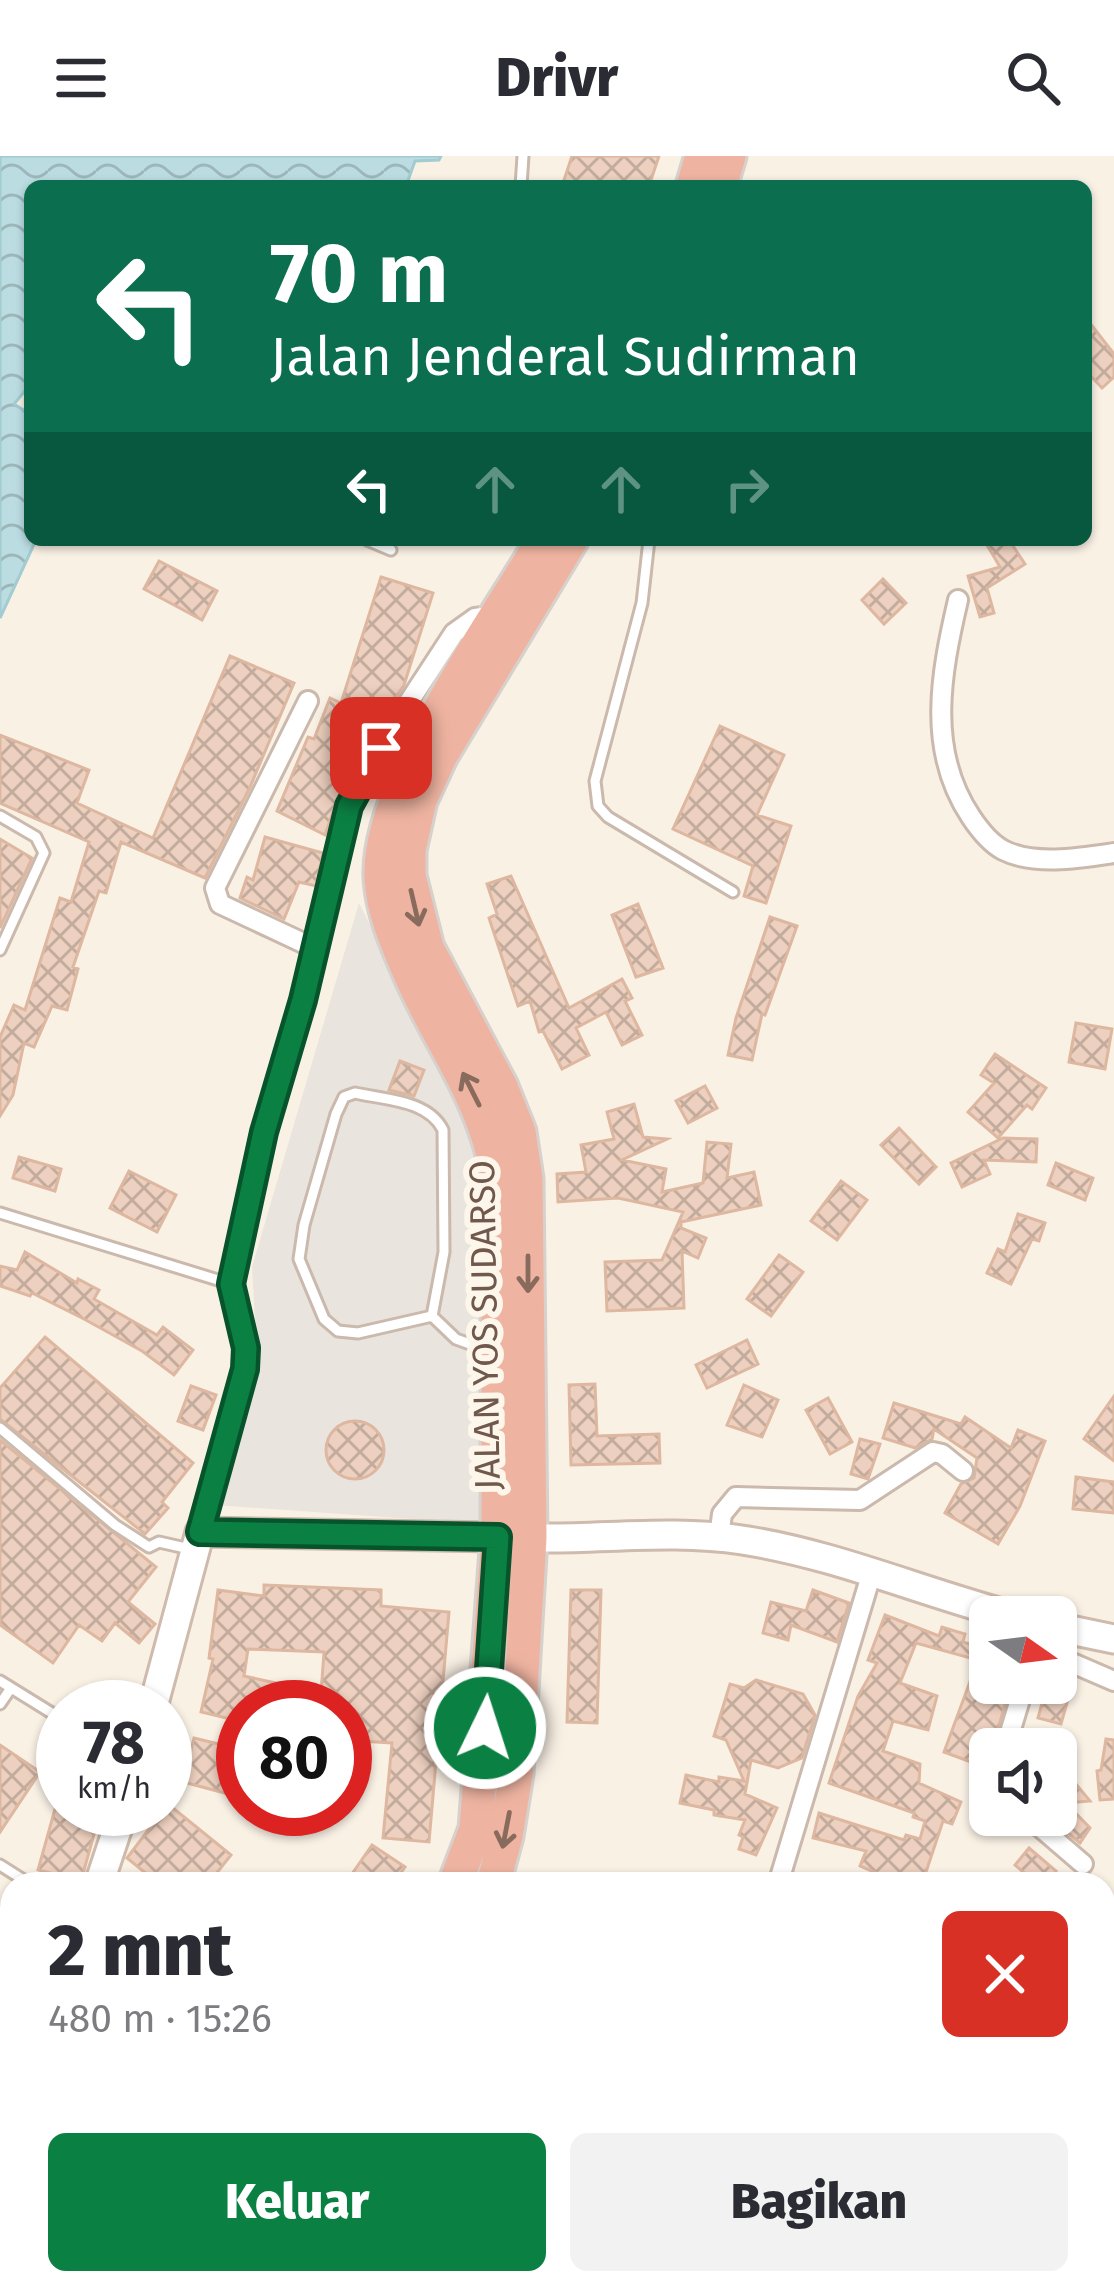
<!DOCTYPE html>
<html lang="id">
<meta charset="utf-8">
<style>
body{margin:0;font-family:"Fira Sans",sans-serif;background:#f2f2f3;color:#2b2b33;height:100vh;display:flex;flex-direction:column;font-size:45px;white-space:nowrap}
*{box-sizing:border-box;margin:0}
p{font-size:39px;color:#7c7c81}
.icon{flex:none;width:66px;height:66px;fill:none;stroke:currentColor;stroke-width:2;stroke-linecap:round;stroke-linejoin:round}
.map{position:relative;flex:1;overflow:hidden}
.sheet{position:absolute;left:0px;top:1716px;width:1116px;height:423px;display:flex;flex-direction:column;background:#fff;border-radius:36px 36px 0 0;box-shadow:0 3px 9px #0004}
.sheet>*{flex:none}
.hud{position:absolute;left:24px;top:24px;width:1068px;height:366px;border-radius:18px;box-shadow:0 3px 9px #0004;background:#0b6e4f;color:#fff;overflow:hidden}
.needle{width:78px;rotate:104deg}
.fabs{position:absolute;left:969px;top:1440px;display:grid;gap:24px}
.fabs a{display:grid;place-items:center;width:108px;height:108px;border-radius:18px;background:#fff;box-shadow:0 3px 9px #0004;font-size:60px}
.speed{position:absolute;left:36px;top:1524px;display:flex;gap:24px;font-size:60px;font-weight:700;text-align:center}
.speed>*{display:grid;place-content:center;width:156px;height:156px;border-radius:50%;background:#fff;box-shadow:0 3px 9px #0004;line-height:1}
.speed small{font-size:30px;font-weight:400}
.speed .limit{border:18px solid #d22;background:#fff;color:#111}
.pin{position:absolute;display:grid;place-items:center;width:102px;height:102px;color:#fff;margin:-51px;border-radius:24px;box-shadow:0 6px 18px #0006}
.me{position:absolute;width:132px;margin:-66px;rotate:4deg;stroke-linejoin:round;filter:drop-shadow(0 0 9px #0008)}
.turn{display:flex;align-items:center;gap:42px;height:252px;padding:0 48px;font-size:54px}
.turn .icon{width:156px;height:156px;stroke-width:2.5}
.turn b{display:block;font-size:84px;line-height:102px}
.lanes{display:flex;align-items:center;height:114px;padding:0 48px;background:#0003;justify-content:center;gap:60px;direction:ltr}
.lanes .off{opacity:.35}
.round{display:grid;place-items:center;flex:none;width:126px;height:126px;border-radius:18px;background:#f2f2f3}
.head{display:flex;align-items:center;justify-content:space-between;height:204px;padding:0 48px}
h1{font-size:72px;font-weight:800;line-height:90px}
.action{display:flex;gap:24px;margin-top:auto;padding:24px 48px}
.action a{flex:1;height:138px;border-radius:18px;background:#0b8043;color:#fff;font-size:48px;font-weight:800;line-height:138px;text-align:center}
.action a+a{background:#f2f2f3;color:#2b2b33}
header{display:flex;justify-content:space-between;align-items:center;height:156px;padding:0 48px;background:#fff;font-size:54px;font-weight:800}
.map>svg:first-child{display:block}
.industrial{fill:#eae4df}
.water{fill:url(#water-waves);stroke:#a2ccd2;stroke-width:3}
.building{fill:url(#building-cross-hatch);stroke:#deb7a1;stroke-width:3}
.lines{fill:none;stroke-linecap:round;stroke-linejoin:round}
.lane-casing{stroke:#cab9ac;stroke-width:15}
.street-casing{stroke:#cab9ac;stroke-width:24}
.secondary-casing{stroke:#cfbbad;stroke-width:33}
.highway-casing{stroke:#d7d1cd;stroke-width:39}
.lane{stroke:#fff;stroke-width:9}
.street{stroke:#fff;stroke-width:18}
.secondary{stroke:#fff;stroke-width:27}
.highway{stroke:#efb4a1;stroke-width:33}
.oneway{stroke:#896b5d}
.route-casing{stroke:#07532c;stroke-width:30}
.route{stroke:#0b8043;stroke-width:21}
.labels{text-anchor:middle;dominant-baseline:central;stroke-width:12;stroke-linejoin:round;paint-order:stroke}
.street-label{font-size:36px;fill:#70594c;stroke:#fdf6eb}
</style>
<header><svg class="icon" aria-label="menu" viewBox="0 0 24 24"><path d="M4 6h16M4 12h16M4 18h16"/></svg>Drivr<svg class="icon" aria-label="search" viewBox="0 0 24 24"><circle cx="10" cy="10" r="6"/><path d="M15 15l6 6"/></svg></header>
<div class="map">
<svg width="1114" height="2138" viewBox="0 0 1114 2138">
<defs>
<pattern id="water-waves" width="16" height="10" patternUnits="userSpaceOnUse" patternTransform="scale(3)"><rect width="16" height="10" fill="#bbdde2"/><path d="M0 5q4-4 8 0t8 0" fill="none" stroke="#9cb6b9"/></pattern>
<pattern id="building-cross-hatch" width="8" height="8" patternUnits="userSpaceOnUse" patternTransform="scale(3)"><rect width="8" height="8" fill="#edd0bf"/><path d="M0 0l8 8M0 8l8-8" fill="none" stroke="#c4ac9d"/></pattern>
</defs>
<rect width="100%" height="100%" fill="#faf1e5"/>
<path class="industrial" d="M359 747 492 1007 496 1369 215 1349 257 1199 252 1111Z"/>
<path class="water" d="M0 0H441L439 4 415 5 406 30H30V229L14 248 30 258V384H36L0 462Z"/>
<path class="building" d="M572 0H659L649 30H562Z
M1086 162 1114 198V221L1102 232 1086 215Z
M984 384H1009L1025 408 987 432 994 457 980 461 968 420 1000 411Z
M159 405 217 435 202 464 144 433Z
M381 421 433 437 404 529 390 550 383 548 365 592 337 644 325 679 277 655 308 581 314 583 330 542 341 547Z
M883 423 906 447 884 468 862 444Z
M230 500 294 527 250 631 205 722 121 686 106 737 99 735 73 811 78 813 67 854 52 850 34 891 24 887 13 939 0 960V881L14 849 25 854 60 742 71 746 89 686 0 647V579L89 614 77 647 153 682Z
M720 570 784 599 757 659 791 670 766 747 744 740 753 710 673 673Z
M265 681 323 697 316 730 299 726 284 763 240 742 247 721 253 724Z
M0 683 32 702 0 772Z
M511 720 569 852 622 823 632 842 625 845 642 879 622 889 606 856 576 872 589 899 562 913 543 875 539 876 530 845 518 850 489 762 497 758 487 728Z
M638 748 663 812 636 821 612 759Z
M770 761 797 770 765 859 762 858 752 904 728 899 736 862Z
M1076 867 1112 873 1105 913 1069 906Z
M995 898 1046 932 1032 953 1027 949 998 982 968 956 994 927 981 919Z
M400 905 424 914 414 940 389 934Z
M705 930 717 952 688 967 676 945Z
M634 948 643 981 667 983 622 1004 666 1013 662 1036 703 1027 707 986 731 988 727 1022 754 1016 761 1049 681 1066V1072L706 1082 698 1102 682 1095 684 1152 607 1155 605 1106 662 1104 683 1056 618 1042 558 1046 557 1018 586 1016 581 989 614 983 607 956Z
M899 972 936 1011 919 1028 881 989Z
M1003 982 1037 983 1036 1006 984 1004 990 1018 962 1031 951 1007Z
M19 1001 61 1013 55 1035 13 1022Z
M1056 1007 1093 1022 1085 1044 1048 1029Z
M129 1015 176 1039 157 1076 110 1052Z
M841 1025 867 1044 837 1084 811 1065Z
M1018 1058 1045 1067 1039 1085 1032 1083 1011 1128 987 1117 998 1093 1005 1096Z
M25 1096 77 1127 78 1123 99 1134 94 1143 157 1179 163 1171 193 1194 174 1219 142 1195 84 1163 32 1137 30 1140 0 1130V1110L17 1114Z
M779 1099 803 1116 771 1160 747 1143Z
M45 1181 193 1307 162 1346 168 1352 145 1378 0 1263V1232Z
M747 1184 758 1208 707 1232 696 1209Z
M595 1228 597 1280 659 1278 660 1307 571 1309 569 1229Z
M744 1229 778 1244 762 1281 727 1269Z
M191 1230 216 1239 203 1274 178 1265Z
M1114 1240V1305L1084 1283Z
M828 1242 852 1286 830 1298 806 1254Z
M894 1247 961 1268 965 1261 1011 1292 1018 1274 1045 1285 1020 1350 998 1388 945 1357 961 1328 974 1322 977 1302 934 1273 932 1283 915 1292 883 1282Z
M326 1294a29 29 0 1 1 58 0a29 29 0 1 1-58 0Z
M860 1283 880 1288 868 1323 851 1318Z
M0 1284 156 1411 128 1446 155 1468 139 1487 115 1467 102 1485 79 1469 53 1507 0 1469Z
M1076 1321 1114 1326V1357L1073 1353Z
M264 1429 381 1434V1450L449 1456 429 1686 383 1682 392 1587 345 1584V1551H320L324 1496 248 1493 244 1520 285 1529 280 1551H243V1566L201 1556 213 1503 209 1502 218 1434 264 1440Z
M571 1434H601L597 1567 567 1566Z
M813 1434 849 1447 837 1486 791 1469 788 1484 763 1477 771 1446 806 1455Z
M885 1459 939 1480 942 1471 965 1478 963 1486 982 1492 987 1476 990 1477V1527H1011L987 1612 944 1596 978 1504 916 1487 900 1527 937 1540 928 1574 893 1565 883 1595 920 1608 919 1627 961 1646 952 1668 943 1665 922 1728H879L881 1719 860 1710 866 1695 813 1682 819 1657 904 1684 906 1679 920 1683 925 1665 913 1661 914 1657 829 1627 858 1540 877 1507 868 1504Z
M756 1524 803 1538 815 1559 802 1602 778 1612 751 1604 745 1638 777 1652 756 1699 739 1693 743 1681 739 1679 745 1664 714 1659V1654L680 1647 686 1619 719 1626V1621L744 1625 726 1584 714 1580 730 1528 744 1532Z
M1047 1529 1070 1536 1061 1568 1038 1562Z
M194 1582 243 1594 236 1640 183 1626Z
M1106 1583 1114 1584V1643L1100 1644 1097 1615 1101 1614Z
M0 1589 40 1616 0 1676Z
M1070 1621 1090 1645 1066 1647 1090 1672 1080 1687 1056 1667V1634Z
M168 1648 231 1699 208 1728H159L127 1702Z
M55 1653H101L81 1725 38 1714Z
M372 1689 405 1711 393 1728H345Z
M1029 1692 1056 1715 1046 1728H1037L1015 1709Z"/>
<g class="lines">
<defs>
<path id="lane" d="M521 30 523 0
M367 384 391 394
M649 384 642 447 595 625 598 650 608 661 733 736
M0 660 36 681 44 697 0 794
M355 937C386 944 428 944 443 974L444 1096 432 1160 358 1177 338 1175 324 1163 299 1103 304 1069 336 958 344 941Z
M0 1057 231 1128
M432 1160 456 1183 492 1196
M0 1272 115 1369 149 1391 159 1386 190 1393
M0 1525 63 1564
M0 1548 11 1532
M0 1709 30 1728
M329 2127 334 2138"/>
<path id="street" d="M958 444C941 517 926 594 971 661 979 673 990 687 1003 694 1034 710 1081 702 1114 697
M308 545 215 732 220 748 314 792
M200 1376 245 1213 246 1192 231 1128 264 976 303 845 349 650 401 558 454 477 475 462 498 459
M719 1382 722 1358 736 1341 860 1344 933 1296 942 1298 963 1315
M1056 1500 1114 1525
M1005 1593 1025 1527
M1026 1659 1083 1708
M778 1728 872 1416
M1104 1936 1105 1937"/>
<path id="secondary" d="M1056 1471 1114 1483
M153 1551 200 1376C317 1378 433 1381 549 1382 613 1382 678 1374 742 1384 835 1398 924 1437 1016 1461
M99 1728 124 1653
M0 1954 12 1937"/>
<path id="highway" d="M693 30 702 0
M720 30 729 0
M455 1728 476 1673 498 1381V1020C483 939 442 891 410 818 397 787 383 757 381 722 376 630 495 466 543 384
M493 1728 506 1680 516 1618 530 1382 526 1023 519 976 501 931 427 792 409 720V694L420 644 441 599 571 384
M92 2138 101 2127
M140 2138 150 2127"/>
</defs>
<use href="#lane" class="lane-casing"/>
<use href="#street" class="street-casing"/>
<use href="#secondary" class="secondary-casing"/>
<use href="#highway" class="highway-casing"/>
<use href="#lane" class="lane"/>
<use href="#street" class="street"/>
<use href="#secondary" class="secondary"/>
<use href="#highway" class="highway"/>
</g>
<defs><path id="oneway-shaft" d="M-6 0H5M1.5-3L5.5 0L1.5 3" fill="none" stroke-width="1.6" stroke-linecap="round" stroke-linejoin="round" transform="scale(3)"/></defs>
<g class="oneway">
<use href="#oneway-shaft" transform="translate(415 752) rotate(77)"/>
<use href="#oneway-shaft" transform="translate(471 933) rotate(-117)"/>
<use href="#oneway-shaft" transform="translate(528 1118) rotate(90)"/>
<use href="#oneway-shaft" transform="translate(506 1674) rotate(101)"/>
</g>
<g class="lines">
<defs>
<path id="route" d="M381 592 349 650 303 844 264 976 231 1128 246 1192 245 1213 200 1376 498 1381 485 1572"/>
</defs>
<use href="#route" class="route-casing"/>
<use href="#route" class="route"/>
</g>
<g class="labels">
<g class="street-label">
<text transform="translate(485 1169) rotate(-91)">JALAN YOS SUDARSO</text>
</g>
</g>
</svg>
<div class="fabs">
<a><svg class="needle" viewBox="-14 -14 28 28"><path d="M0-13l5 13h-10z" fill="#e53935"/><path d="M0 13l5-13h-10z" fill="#7c7c81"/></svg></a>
<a><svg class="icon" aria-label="sound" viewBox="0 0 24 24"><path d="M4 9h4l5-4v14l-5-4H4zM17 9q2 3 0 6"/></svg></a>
</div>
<div class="speed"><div>78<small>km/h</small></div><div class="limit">80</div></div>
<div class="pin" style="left:381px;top:592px;background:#d93025"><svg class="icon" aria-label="arrive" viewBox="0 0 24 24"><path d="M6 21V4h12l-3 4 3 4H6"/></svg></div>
<svg class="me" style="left:485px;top:1572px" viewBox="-20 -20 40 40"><circle r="17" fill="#0b8043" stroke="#fff" stroke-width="3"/><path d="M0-11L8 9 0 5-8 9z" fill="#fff"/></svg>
<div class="hud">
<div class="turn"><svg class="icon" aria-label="left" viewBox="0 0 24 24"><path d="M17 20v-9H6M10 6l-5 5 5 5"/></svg><div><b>70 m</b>Jalan Jenderal Sudirman</div></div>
<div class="lanes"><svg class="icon" aria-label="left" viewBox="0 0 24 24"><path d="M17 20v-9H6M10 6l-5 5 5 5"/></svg><svg class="icon off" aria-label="ahead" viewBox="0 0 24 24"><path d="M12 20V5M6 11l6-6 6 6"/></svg><svg class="icon off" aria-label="ahead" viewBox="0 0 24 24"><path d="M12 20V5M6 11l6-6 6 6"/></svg><svg class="icon off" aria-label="right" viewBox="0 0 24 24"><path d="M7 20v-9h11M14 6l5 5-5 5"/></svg></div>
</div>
<section class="sheet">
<div class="head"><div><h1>2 mnt</h1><p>480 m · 15:26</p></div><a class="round" style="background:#d93025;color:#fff"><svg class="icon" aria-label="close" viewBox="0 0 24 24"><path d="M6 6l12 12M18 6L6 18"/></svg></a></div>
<div class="action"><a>Keluar</a><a>Bagikan</a></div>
</section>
</div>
